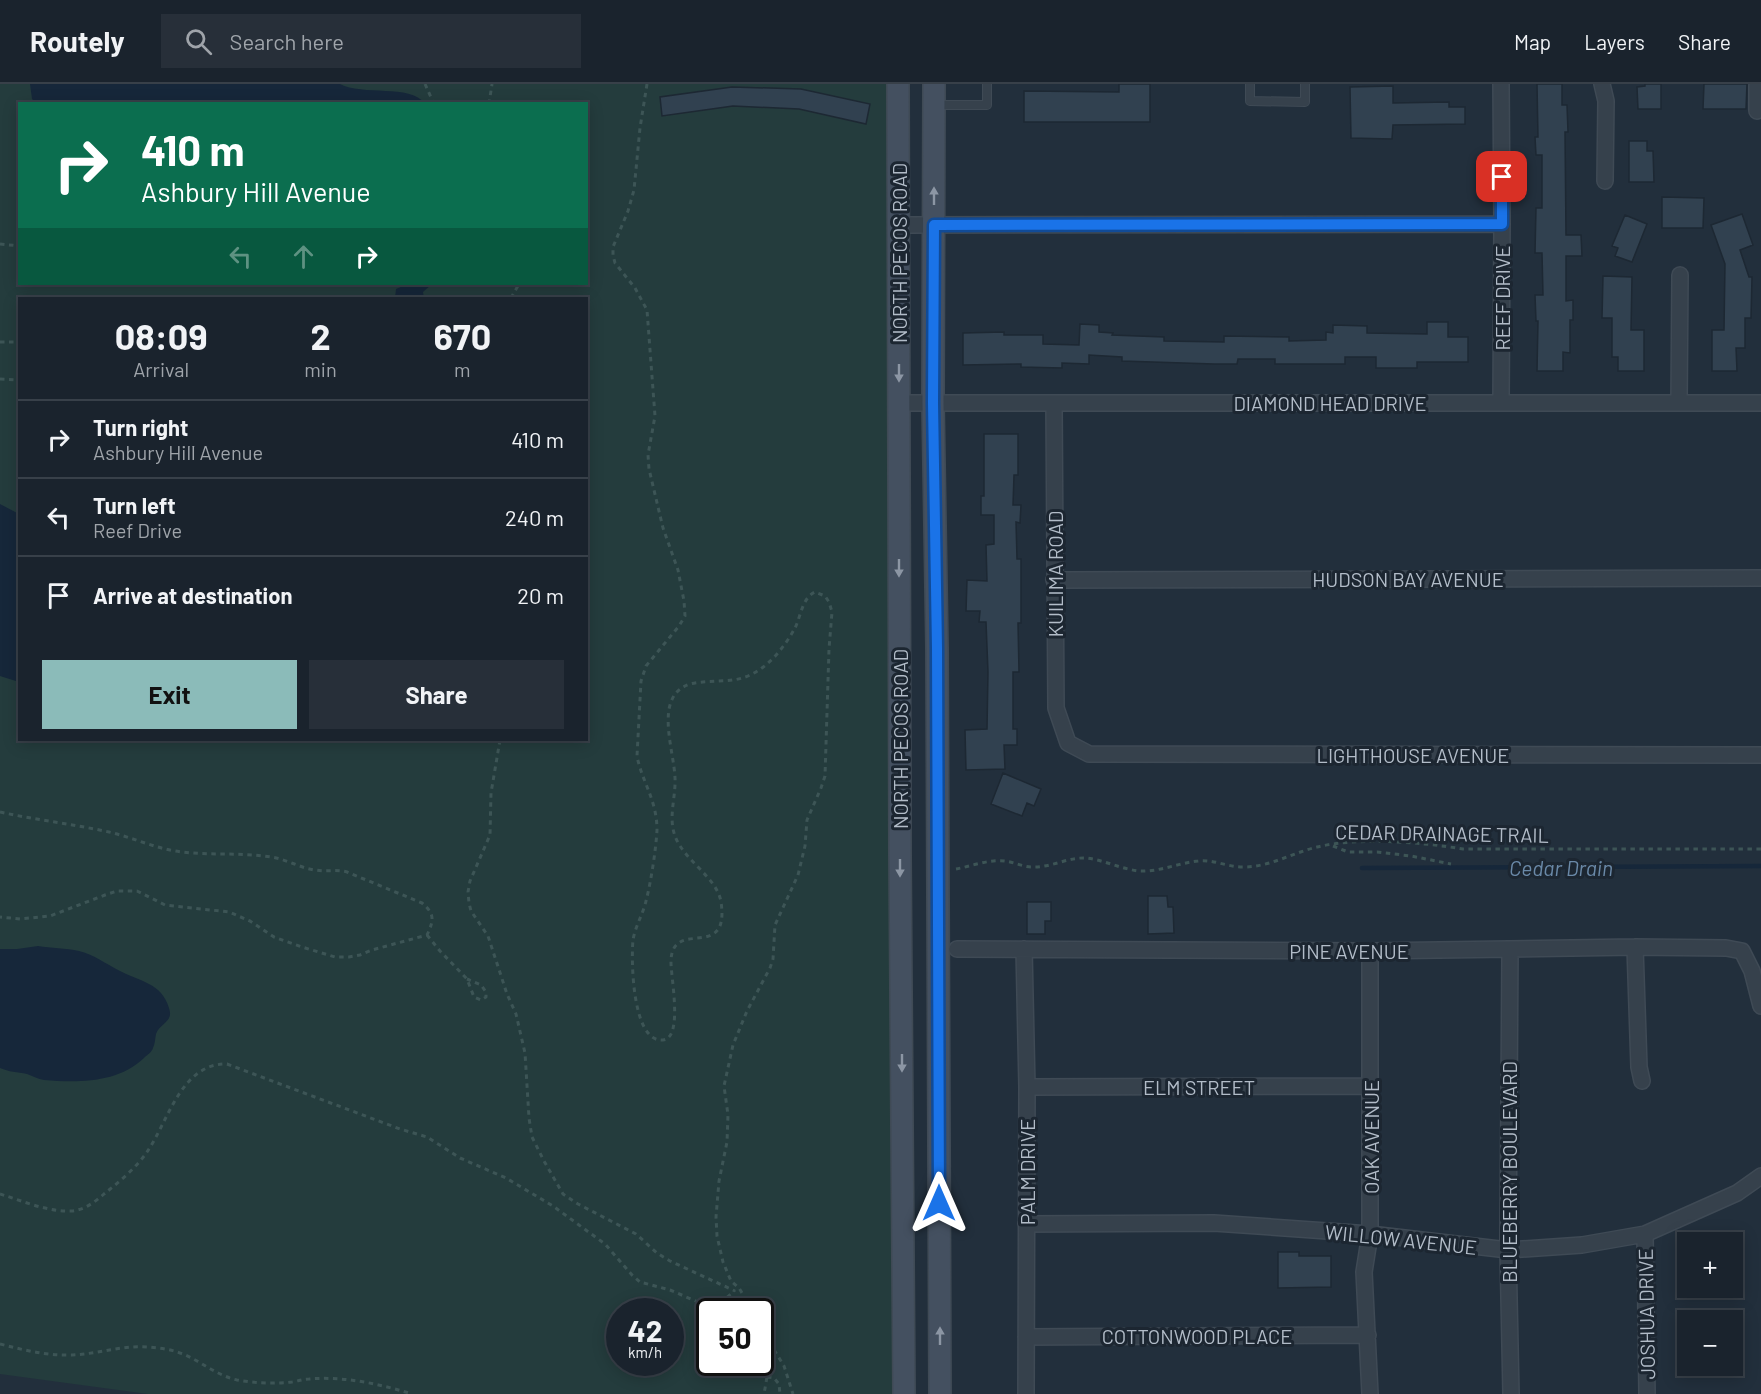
<!DOCTYPE html>
<meta charset="utf-8">
<style>
body{margin:0;font-family:Barlow,sans-serif;background:#272f39;color:#f1f3f6;height:100vh;display:flex;flex-direction:column;font-size:22px;white-space:nowrap}
*{box-sizing:border-box;margin:0}
p{font-size:20px;color:#9fa4aa}
.icon{flex:none;width:33px;height:33px;fill:none;stroke:currentColor;stroke-width:2;stroke-linecap:round;stroke-linejoin:round}
.map{position:relative;flex:1;overflow:hidden}
.drawer{position:absolute;left:18px;top:213px;width:570px;height:444px;display:flex;flex-direction:column;background:#1a232d;border-radius:0px;box-shadow:0 3px 15px #0003,0 0 0 2px #384049}
.drawer>*{flex:none}
.banner{position:absolute;left:18px;top:18px;width:570px;height:183px;border-radius:0px;box-shadow:0 3px 15px #0003,0 0 0 2px #384049;background:#0b6e4f;color:#fff;overflow:hidden}
.buttons{position:absolute;left:1677px;top:1148px;display:grid;gap:12px}
.buttons a{display:grid;place-items:center;width:66px;height:66px;border-radius:0px;background:#1a232d;box-shadow:0 3px 15px #0003,0 0 0 2px #384049;font-size:30px}
.speed{position:absolute;left:606px;top:1214px;display:flex;gap:12px;font-size:30px;font-weight:700;text-align:center}
.speed>*{display:grid;place-content:center;width:78px;height:78px;border-radius:50%;background:#1a232d;box-shadow:0 3px 15px #0003,0 0 0 2px #384049;line-height:1}
.speed small{font-size:15px;font-weight:400}
.speed .limit{border:3px solid #111;border-radius:9px;background:#fff;color:#111}
.pin{position:absolute;display:grid;place-items:center;width:51px;height:51px;color:#fff;margin:-26px;border-radius:12px;box-shadow:0 3px 9px #0006}
.me{position:absolute;width:66px;margin:-33px;rotate:0deg;stroke-linejoin:round;filter:drop-shadow(0 0 4px #0008)}
.turn{display:flex;align-items:center;gap:21px;height:126px;padding:0 24px;font-size:27px}
.turn .icon{width:78px;height:78px;stroke-width:2.5}
.turn b{display:block;font-size:42px;line-height:51px}
.lanes{display:flex;align-items:center;height:57px;padding:0 24px;background:#0003;justify-content:center;gap:30px;direction:ltr}
.lanes .off{opacity:.35}
.eta{display:flex;justify-content:space-evenly;align-items:center;height:102px;text-align:center}
.eta b{font-size:36px;font-weight:700;line-height:42px}
.cta{display:flex;gap:12px;margin-top:auto;padding:12px 24px}
.cta a{flex:1;height:69px;border-radius:0px;background:#8bbbb9;color:#111;font-size:24px;font-weight:700;line-height:69px;text-align:center}
.cta a+a{background:#272f39;color:#f1f3f6}
ul{padding:0;list-style:none}
li{display:flex;align-items:center;gap:18px;height:78px;padding:0 24px;border-top:2px solid #384049}
li div{flex:1}
li b{display:block;font-size:22px}
li em{font-style:normal}
header{display:flex;align-items:center;gap:36px;box-sizing:border-box;height:84px;padding:0 30px;background:#1a232d;border-bottom:2px solid #384049}
header strong{font-size:28px}
nav{display:flex;gap:33px;margin-inline-start:auto;font-size:21px}
.search{width:420px;height:54px;background:#272f39;display:flex;align-items:center;gap:15px;box-sizing:border-box;padding:0 21px;border-radius:0px;color:#9fa4aa;font-size:22px}
.map>svg:first-child{display:block}
.green{fill:#243c3d;fill-rule:evenodd}
.water{fill:#16273a}
.lines{fill:none;stroke-linecap:round;stroke-linejoin:round}
.stream{stroke:#16273a;stroke-width:4.5}
.building{fill:#314150;stroke:#1d2833;stroke-width:1.5}
.service-casing{stroke:#3f4a55;stroke-width:10}
.minor-casing{stroke:#3f4a55;stroke-width:18}
.secondary-casing{stroke:#3f4a55;stroke-width:24}
.path{stroke:#3d5556;stroke-width:3;stroke-dasharray:4.5 4.5;stroke-linecap:butt}
.service{stroke:#36414c;stroke-width:8}
.minor{stroke:#36414c;stroke-width:15}
.secondary{stroke:#445060;stroke-width:21}
.oneway{fill:#8c96a4}
.route-casing{stroke:#114b97;stroke-width:15}
.route{stroke:#1a73e8;stroke-width:10}
.labels{text-anchor:middle;dominant-baseline:central;stroke-width:6;stroke-linejoin:round;paint-order:stroke}
.street-label{font-size:20px;fill:#b2bcc8;stroke:#1c2631}
.water-label{font-size:21px;font-style:italic;fill:#6a89a8;stroke:#1c2631}
</style>
<header>
<strong>Routely</strong>
<div class="search"><svg class="icon" aria-label="search" viewBox="0 0 24 24"><circle cx="10" cy="10" r="6"/><path d="M15 15l6 6"/></svg>Search here</div>
<nav><a>Map</a><a>Layers</a><a>Share</a></nav>
</header>
<div class="map">
<svg width="1761" height="1310" viewBox="0 0 1761 1310">
<rect width="100%" height="100%" fill="#222f3c"/>
<path class="green" d="M0 0H887L895 1310H148L0 1290ZM20 20H586V200H20ZM20 214H586V656H20ZM620 1227H670V1278H620ZM710 1227H760V1278H710Z"/>
<path class="water" d="M30 0H340C362 12 411 0 424 19H36L32 15Z
M408 200H432L423 208 424 214H395L396 205Z
M0 420 19 430V598L0 592Z
M38 862C51 864 66 864 79 867 93 870 106 880 120 887 139 897 162 899 169 924 174 938 160 939 156 950 155 955 155 960 153 964 152 968 147 971 144 974 118 999 78 999 44 996 38 995 33 992 27 990 17 988 9 988 0 984V865H17Z"/>
<g class="lines">
<path class="stream" d="M1362 784 1761 782"/>
</g>
<path class="building" d="M1119 0H1150V38H1024V7L1119 8Z
M1537 0H1562V21H1567L1568 48H1565L1566 151H1581L1582 172H1566V217L1573 216V236H1570V269L1563 268V287H1537L1538 237H1536L1535 211H1543L1542 169H1535L1536 124H1542V71H1536L1535 53H1538Z
M1645 0H1661V25H1638L1637 3 1645 2Z
M1704 0H1747L1746 25H1703Z
M1393 2V19L1449 18V23H1465V40L1393 41 1392 55 1351 54 1350 3Z
M732 3 801 5 870 20 866 40 799 25 733 22 662 32 660 13Z
M1629 57H1647V67H1653L1654 98H1629Z
M1662 113 1704 114 1703 144H1662Z
M1742 130 1753 161 1740 166 1749 193H1752L1751 234H1745V264H1736L1737 287H1712V246H1724L1725 180 1711 141Z
M1625 131 1647 140 1632 178 1615 172 1618 164 1612 162Z
M1603 192 1632 193 1631 246H1644V287H1618V273H1612V234H1602Z
M1427 238H1448V253H1468V278H1417V284H1376V273H1345V280H1275V275H1238L1237 280H1214L1122 277V273L1089 271V280L1062 279V284L1021 283V280L963 281V249L1004 248V251H1043V260L1079 261 1080 240 1099 241V248L1113 249 1112 251 1164 253V257L1224 258V252L1289 253V257L1326 256V248L1333 249V241L1367 242V249L1427 250Z
M984 350H1018V391H1014L1013 421H1021L1020 439 1016 438 1017 475H1021V539H1018L1019 588H1013V645H1017V661H1004L1005 685 966 686 965 646 987 645 988 588 986 538H979L980 527H966L967 496 987 497 986 461 994 460V431H981V412H984Z
M1003 689 1041 705 1034 722 1027 719 1022 732 991 720Z
M1148 812H1167L1168 823H1173L1174 849 1148 850Z
M1027 818H1051V837H1045V850H1027Z
M1278 1168H1299V1172H1331V1203L1278 1204Z"/>
<g class="lines">
<defs>
<path id="service" d="M1250 0V17L1305 18V0
M934 21H987V0"/>
<path id="minor" d="M1602 0 1606 17 1605 97
M1757 27V2L1759 0
M899 141 1502 140
M899 319H1761
M1501 319 1502 140 1501 0
M1679 319 1680 191
M1054 320 1056 624 1068 659 1089 670 1761 671
M1054 496 1761 494
M1635 863 1639 983 1642 997
M957 865 1370 867 1635 863 1726 864 1742 867 1752 887 1761 922
M1024 865 1027 1003 1026 1310
M1510 865 1508 1166 1511 1310
M1370 867V1150L1364 1188 1370 1310
M1027 1003 1371 1002
M1026 1140 1214 1139 1370 1150 1508 1166 1582 1161 1645 1150 1737 1109 1761 1092
M1645 1150 1647 1310
M1026 1253 1368 1251"/>
<path id="secondary" d="M898 0 900 771 904 1310
M934 0 933 319 937 564 940 1310"/>
</defs>
<use href="#service" class="service-casing"/>
<use href="#minor" class="minor-casing"/>
<use href="#secondary" class="secondary-casing"/>
<path class="path" d="M425 0 434 20
M647 0 640 44 634 106 628 127 613 163V171L615 179 635 204 647 226 655 332 648 371 649 385 663 444 678 486 684 517 685 532 679 542 646 582 641 597 637 672C642 698 657 716 657 746 656 765 651 798 646 817 643 830 635 843 633 856 631 876 632 959 663 956 684 954 670 890 671 876 673 834 730 878 721 818 717 793 684 777 675 752 668 733 676 713 675 694 674 665 653 612 690 600 710 595 732 600 750 591 770 582 785 562 795 544 801 532 802 514 815 508L825 512 829 518 832 528 829 565 825 692 821 704 807 736 805 762 798 791 775 841 773 875 770 884 747 927 733 961 724 1002 728 1031 727 1058 719 1097 716 1133 717 1152 723 1178 731 1197 739 1204 753 1227
M489 20 492 0
M0 160 20 162
M279 214H296
M511 214 519 200
M0 258H20
M0 295 20 296
M500 656 491 709 490 751 470 797 468 808 469 819 471 827 488 852 507 910 516 930 525 969 529 1034 532 1053 544 1077 563 1110 578 1120 636 1150 657 1169 670 1177 735 1207
M0 728C36 736 73 740 109 748 131 753 152 763 175 767 207 772 239 768 271 773 286 775 300 784 315 786 326 788 336 785 347 788L422 819C435 830 434 836 427 851L372 866 360 871 349 873H335L302 863 274 853 250 837 229 828 165 821 137 807H117L105 811 50 832 20 835 0 833
M1333 762 1348 768H1377L1411 772 1451 780
M956 785C972 782 989 775 1005 777 1014 778 1023 783 1032 783 1050 784 1068 773 1086 774 1104 776 1121 785 1139 787 1160 788 1178 779 1198 777 1213 775 1227 783 1243 783 1270 783 1292 769 1317 763 1360 753 1420 758 1463 765H1761
M427 851 440 867 467 895 474 913 481 916 486 913V908L481 901 467 895
M0 1110C23 1117 47 1128 72 1127 84 1126 95 1118 104 1110 119 1098 136 1084 147 1068 168 1038 181 979 227 980L400 1045 427 1053 460 1074 506 1094 553 1122 605 1160 632 1191 640 1198 670 1206 712 1224 720 1223
M724 1227 720 1223 722 1218 735 1206
M760 1243 784 1282 793 1310
M0 1260C24 1266 46 1272 72 1271 98 1270 122 1261 148 1263 159 1264 170 1265 180 1269 200 1276 215 1291 237 1296 255 1299 274 1300 292 1298 298 1297 303 1295 309 1295 344 1292 380 1300 412 1310
M760 1277 767 1293 764 1310
M767 1293 774 1294 779 1300 780 1310"/>
<use href="#service" class="service"/>
<use href="#minor" class="minor"/>
<use href="#secondary" class="secondary"/>
</g>
<defs><path id="oneway-solid" d="M-6-.8H1V-3.2L6.5 0L1 3.2V.8H-6Z" transform="scale(1.5)"/></defs>
<g class="oneway">
<use href="#oneway-solid" transform="translate(934 112) rotate(-90)"/>
<use href="#oneway-solid" transform="translate(899 289) rotate(90)"/>
<use href="#oneway-solid" transform="translate(899 484) rotate(90)"/>
<use href="#oneway-solid" transform="translate(900 784) rotate(90)"/>
<use href="#oneway-solid" transform="translate(902 979) rotate(90)"/>
<use href="#oneway-solid" transform="translate(940 1252) rotate(-90)"/>
</g>
<g class="lines">
<defs>
<path id="route" d="M939 1119 937 564 933 319 934 141 1502 140V93"/>
</defs>
<use href="#route" class="route-casing"/>
<use href="#route" class="route"/>
</g>
<g class="labels">
<g class="street-label">
<text transform="translate(899 169) rotate(-90)">NORTH PECOS ROAD</text>
<text transform="translate(1502 214) rotate(-90)">REEF DRIVE</text>
<text x="1330" y="319">DIAMOND HEAD DRIVE</text>
<text transform="translate(1055 490) rotate(-90)">KUILIMA ROAD</text>
<text x="1408" y="495">HUDSON BAY AVENUE</text>
<text transform="translate(900 655) rotate(-90)">NORTH PECOS ROAD</text>
<text x="1413" y="671">LIGHTHOUSE AVENUE</text>
<text transform="translate(1442 749) rotate(1)">CEDAR DRAINAGE TRAIL</text>
<text x="1349" y="867">PINE AVENUE</text>
<text x="1199" y="1003">ELM STREET</text>
<text transform="translate(1371 1053) rotate(-90)">OAK AVENUE</text>
<text transform="translate(1027 1088) rotate(-90)">PALM DRIVE</text>
<text transform="translate(1509 1088) rotate(-90)">BLUEBERRY BOULEVARD</text>
<text transform="translate(1401 1155) rotate(6)">WILLOW AVENUE</text>
<text transform="translate(1646 1230) rotate(-91)">JOSHUA DRIVE</text>
<text x="1197" y="1252">COTTONWOOD PLACE</text>
</g>
<g class="water-label">
<text x="1561" y="783">Cedar Drain</text>
</g>
</g>
</svg>
<div class="buttons">
<a>+</a>
<a>−</a>
</div>
<div class="speed"><div>42<small>km/h</small></div><div class="limit">50</div></div>
<div class="pin" style="left:1502px;top:93px;background:#d93025"><svg class="icon" aria-label="arrive" viewBox="0 0 24 24"><path d="M6 21V4h12l-3 4 3 4H6"/></svg></div>
<svg class="me" style="left:939px;top:1119px" viewBox="-20 -20 40 40"><path d="M0-17L14 15 0 8-14 15z" fill="#1a73e8" stroke="#fff" stroke-width="4"/></svg>
<div class="banner">
<div class="turn"><svg class="icon" aria-label="right" viewBox="0 0 24 24"><path d="M7 20v-9h11M14 6l5 5-5 5"/></svg><div><b>410 m</b>Ashbury Hill Avenue</div></div>
<div class="lanes"><svg class="icon off" aria-label="left" viewBox="0 0 24 24"><path d="M17 20v-9H6M10 6l-5 5 5 5"/></svg><svg class="icon off" aria-label="ahead" viewBox="0 0 24 24"><path d="M12 20V5M6 11l6-6 6 6"/></svg><svg class="icon" aria-label="right" viewBox="0 0 24 24"><path d="M7 20v-9h11M14 6l5 5-5 5"/></svg></div>
</div>
<section class="drawer">
<div class="eta">
<div><b>08:09</b><p>Arrival</p></div>
<div><b>2</b><p>min</p></div>
<div><b>670</b><p>m</p></div>
</div>
<ul>
<li><svg class="icon" aria-label="right" viewBox="0 0 24 24"><path d="M7 20v-9h11M14 6l5 5-5 5"/></svg><div><b>Turn right</b><p>Ashbury Hill Avenue</p></div><em>410 m</em></li>
<li><svg class="icon" aria-label="left" viewBox="0 0 24 24"><path d="M17 20v-9H6M10 6l-5 5 5 5"/></svg><div><b>Turn left</b><p>Reef Drive</p></div><em>240 m</em></li>
<li><svg class="icon" aria-label="arrive" viewBox="0 0 24 24"><path d="M6 21V4h12l-3 4 3 4H6"/></svg><div><b>Arrive at destination</b></div><em>20 m</em></li>
</ul>
<div class="cta"><a>Exit</a><a>Share</a></div>
</section>
</div>
